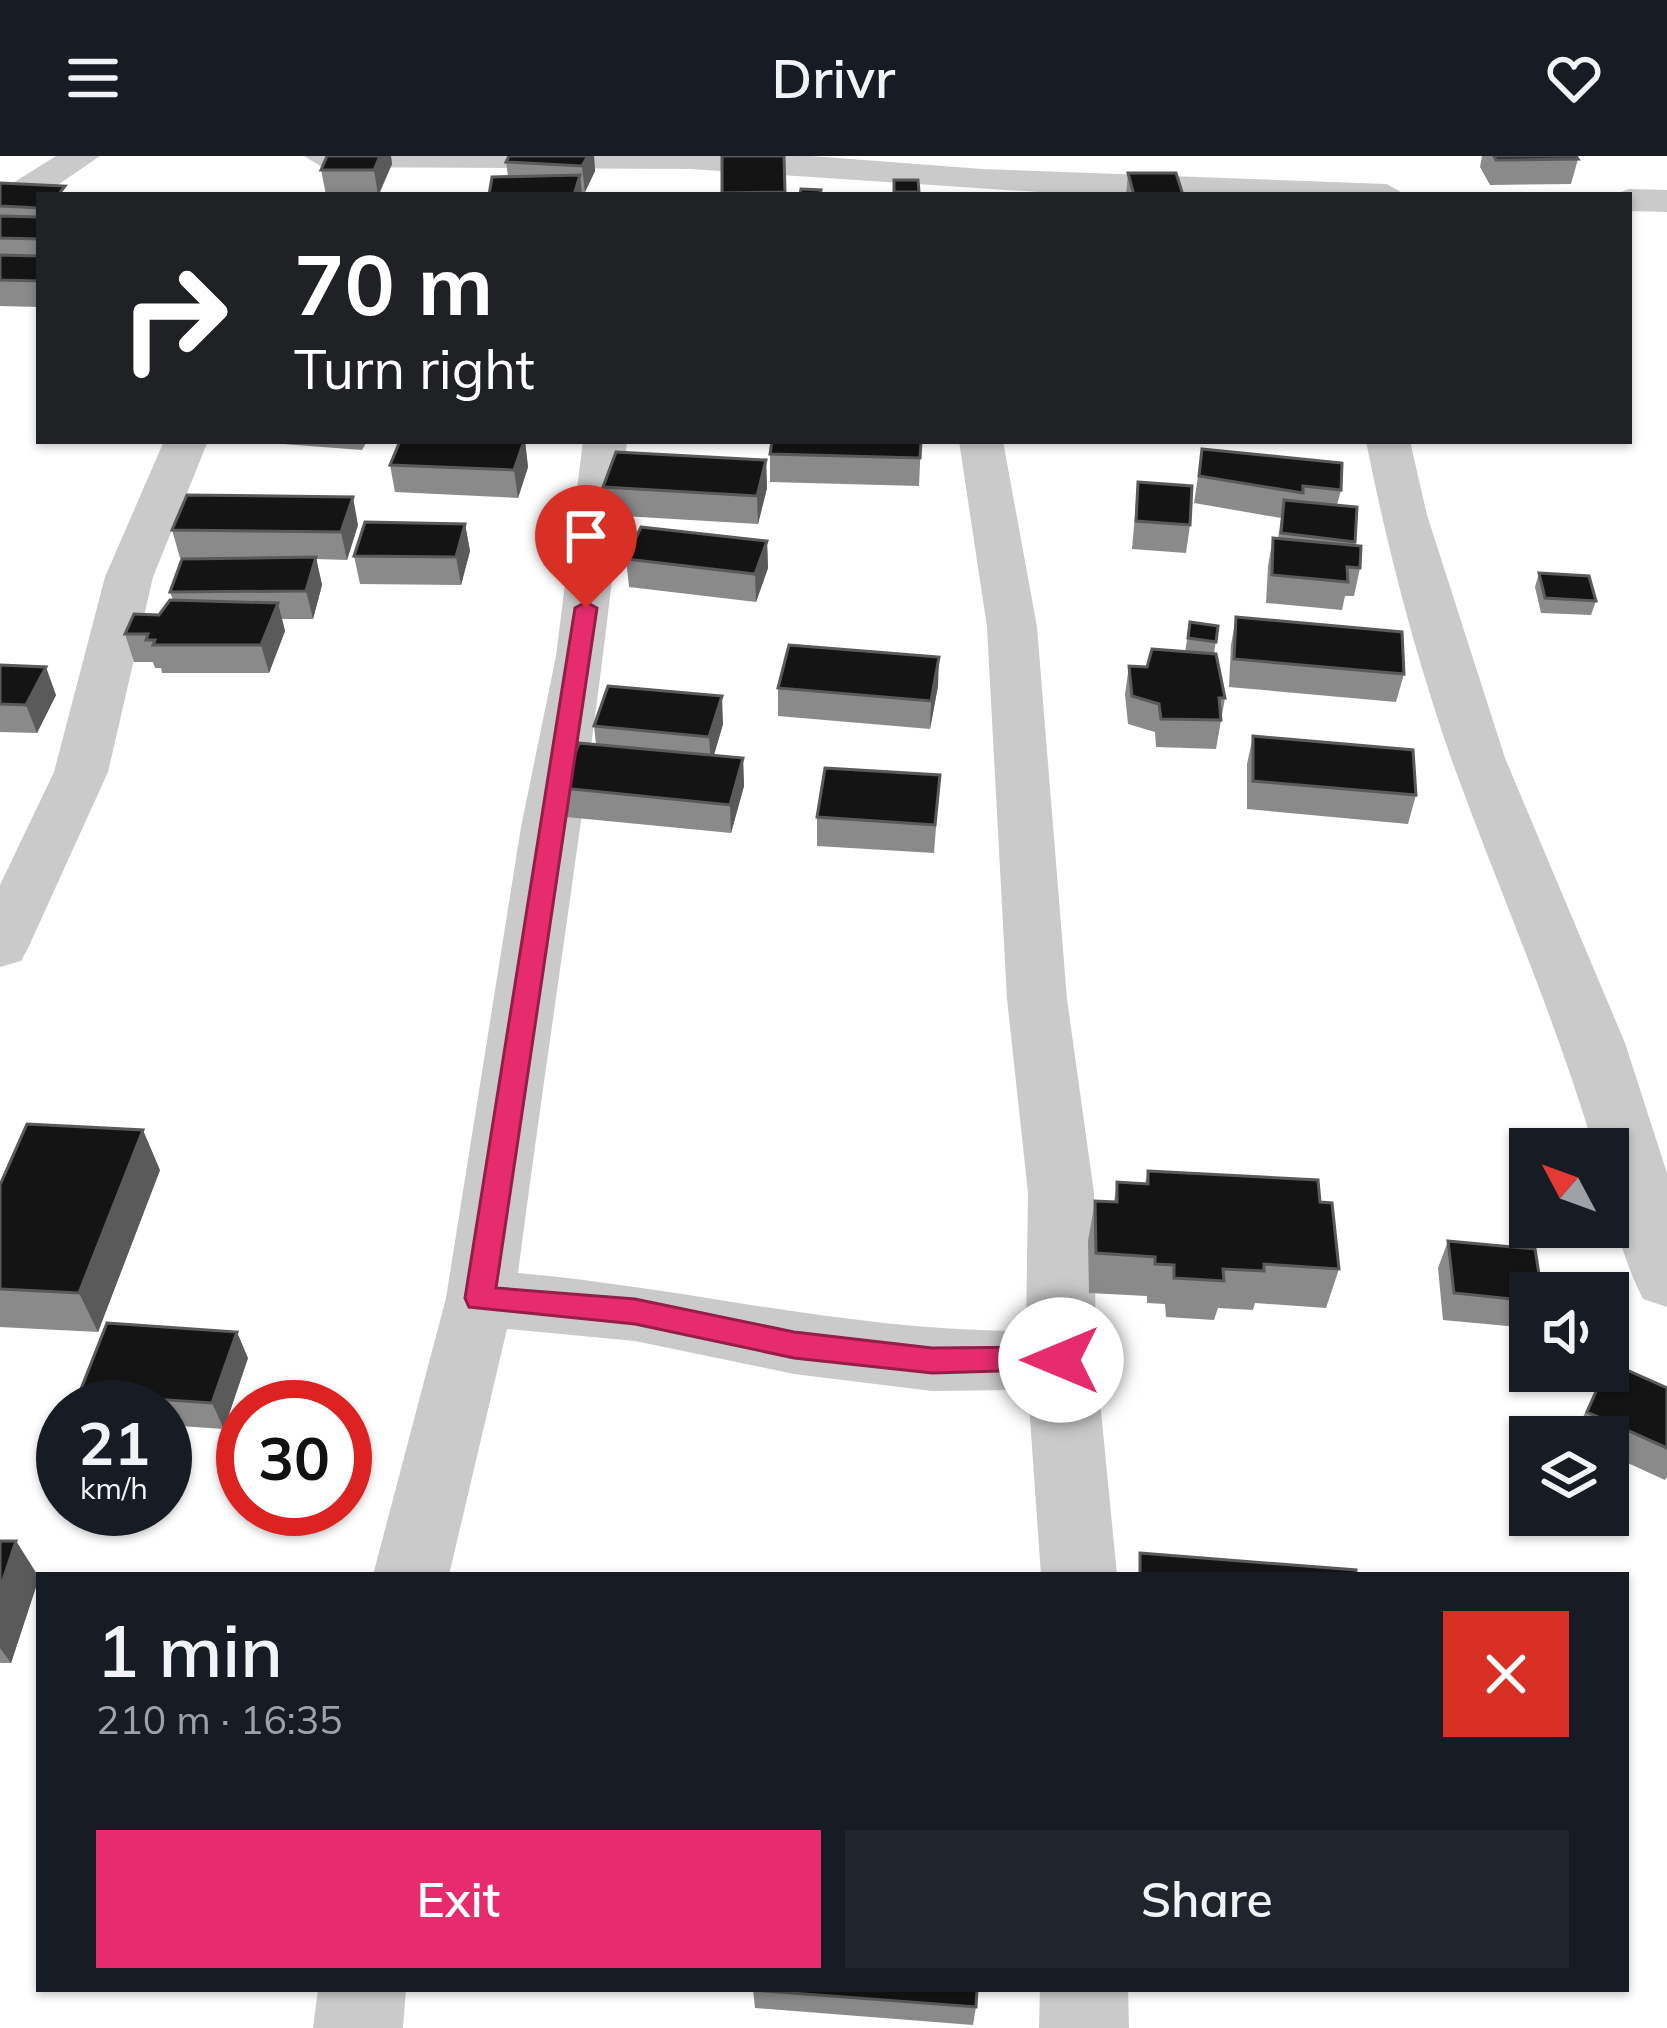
<!DOCTYPE html>
<meta charset="utf-8">
<style>
body{margin:0;font-family:Mulish,sans-serif;background:#20242c;color:#f1f3f6;height:100vh;display:flex;flex-direction:column;font-size:45px;white-space:nowrap}
*{box-sizing:border-box;margin:0}
p{font-size:39px;color:#9ea1a6}
.icon{flex:none;width:66px;height:66px;fill:none;stroke:currentColor;stroke-width:2;stroke-linecap:round;stroke-linejoin:round}
.map{position:relative;flex:1;overflow:hidden}
.drawer{position:absolute;left:36px;top:1416px;width:1593px;height:420px;display:flex;flex-direction:column;background:#171b24;border-radius:0px;box-shadow:0 3px 9px #0004}
.drawer>*{flex:none}
.hud{position:absolute;left:36px;top:36px;width:1596px;height:252px;border-radius:0px;box-shadow:0 3px 9px #0004;background:#202124;color:#fff;overflow:hidden}
.needle{width:78px;rotate:311deg}
.buttons{position:absolute;left:1509px;top:972px;display:grid;gap:24px}
.buttons a{display:grid;place-items:center;width:120px;height:120px;border-radius:0px;background:#171b24;box-shadow:0 3px 9px #0004;font-size:60px}
.speed{position:absolute;left:36px;top:1224px;display:flex;gap:24px;font-size:60px;font-weight:700;text-align:center}
.speed>*{display:grid;place-content:center;width:156px;height:156px;border-radius:50%;background:#171b24;box-shadow:0 3px 9px #0004;line-height:1}
.speed small{font-size:30px;font-weight:400}
.speed .limit{border:18px solid #d22;background:#fff;color:#111}
.pin{position:absolute;display:grid;place-items:center;width:102px;height:102px;color:#fff;margin:-123px -51px;border-radius:50% 50% 50% 0;rotate:-45deg;box-shadow:0 0 12px #0007}
.pin .icon{rotate:45deg}
.me{position:absolute;width:132px;margin:-66px;rotate:270deg;stroke-linejoin:round;filter:drop-shadow(0 0 9px #0008)}
.turn{display:flex;align-items:center;gap:42px;height:252px;padding:0 60px;font-size:54px}
.turn .icon{width:156px;height:156px;stroke-width:2.5}
.turn b{display:block;font-size:84px;line-height:102px}
.round{display:grid;place-items:center;flex:none;width:126px;height:126px;border-radius:0px;background:#20242c}
.overview{display:flex;align-items:center;justify-content:space-between;height:204px;padding:0 60px}
h1{font-size:72px;font-weight:600;line-height:90px}
.action{display:flex;gap:24px;margin-top:auto;padding:24px 60px}
.action a{flex:1;height:138px;border-radius:0px;background:#e72c6e;color:#fff;font-size:48px;font-weight:600;line-height:138px;text-align:center}
.action a+a{background:#20242c;color:#f1f3f6}
header{display:flex;justify-content:space-between;align-items:center;height:156px;padding:0 60px;background:#171b24;font-size:54px;font-weight:600}
.map>svg:first-child{display:block}
.lines{fill:none;stroke-linecap:round;stroke-linejoin:round}
.minor{fill:#cacaca;fill-rule:evenodd}
.wall{fill:#8a8a8a}
.shaded-wall{fill:#5a5a5a}
.building{fill:#141414;stroke:#5a5a5a;stroke-width:3}
.route{fill:#e72c6e;stroke:#961d48;stroke-width:3}
</style>
<header><svg class="icon" aria-label="menu" viewBox="0 0 24 24"><path d="M4 6h16M4 12h16M4 18h16"/></svg>Drivr<svg class="icon" aria-label="heart" viewBox="0 0 24 24"><path d="M12 20l-8-8c-3-5 5-10 8-4 3-6 11-1 8 4z"/></svg></header>
<div class="map">
<svg width="1667" height="1872" viewBox="0 0 1667 1872">
<rect width="100%" height="100%" fill="#fff"/>
<g class="lines">
<path class="minor" d="M56 0H100L14 59 0 62V35Z
M304 0H812L982 13 1387 28 1406 39H1082L690 13 322 11Z
M1629 33 1667 34V56L1629 55V39H1613Z
M164 285H208L153 421 108 616 29 790 21 805 0 811V729L54 616 105 421Z
M583 285H627C600 563 554 840 518 1117 689 1132 853 1176 1026 1175L1028 1037 1007 843 987 471 959 285H1003L1037 471 1067 843 1094 1037 1096 1204 1117 1419H1041L1028 1234 932 1235 794 1218 635 1185 507 1173 449 1419H373L446 1142 521 671 556 500Z
M1366 285H1410L1427 359 1505 602 1625 887 1667 1017V1151L1643 1143C1619 1096 1608 1045 1608 993H1594C1555 860 1499 735 1452 605 1416 502 1387 392 1366 285Z
M318 1833H406L403 1872H313Z
M1040 1833H1128L1129 1872H1039Z"/>
</g>
<path class="wall" d="M327 0H391L392 8 379 39H326L321 14Z
M594 0 595 15 585 36H582V39L508 20 506 6Z
M722 0H784L785 39H722Z
M1482 0H1576L1578 3 1571 28 1490 29 1480 11Z
M1128 17 1183 39H1126Z
M894 24H918L919 39H894Z
M0 27 39 39V151L0 150Z
M245 285H367L362 294Z
M399 285H525L528 311 518 342 395 336 390 309Z
M921 285 919 330 770 326V298Z
M1202 293 1341 334 1337 349 1355 386 1354 390 1360 412 1354 440H1345L1342 454 1266 447 1268 410 1273 382 1278 383 1281 362 1194 347Z
M766 304 767 332 758 368 606 359 603 331Z
M1138 326 1190 369 1186 397 1132 393Z
M465 368 470 395 461 429 360 428 354 400Z
M358 369 347 404 316 403 322 429 313 463H282L285 475 269 517H162L161 512H155L153 506H134L125 478 159 459 173 444 170 436 220 402H180L172 374Z
M767 385 768 412 756 446 629 431 626 403Z
M1539 417 1596 445 1591 459 1541 457 1535 431Z
M1236 461 1404 518 1396 546 1229 531 1231 489Z
M1190 466 1218 470 1214 498 1225 542 1216 593 1156 591 1155 576 1128 568 1125 538 1129 510 1147 511 1185 496Z
M0 509 56 539 37 577 0 576Z
M938 530 930 573 778 560V532Z
M723 568 714 599 743 602 744 630 731 677 566 661 562 632 596 588 594 570Z
M1253 580 1416 639 1408 668 1247 653V608Z
M940 619 934 697 817 690V661Z
M160 1014 98 1176 0 1171V1029Z
M1148 1015 1320 1046 1339 1113 1326 1152 1255 1147 1253 1154 1218 1152 1214 1164 1166 1161 1165 1148 1147 1147V1140L1089 1137 1088 1085 1095 1045 1114 1046 1117 1026 1145 1028Z
M1448 1085 1530 1137V1172L1443 1164 1438 1112Z
M248 1202 224 1273 165 1269V1251H86L79 1238Z
M1557 1215H1585L1578 1226Z
M1604 1215 1667 1232V1321L1665 1324 1608 1298V1281H1574Z
M0 1385H16L39 1421 11 1507H0Z
M753 1833 976 1851 973 1869 755 1852Z"/>
<path class="shaded-wall" d="M380 0H391L392 8 378 39 374 14Z
M588 0H594L595 15 585 36 582 10Z
M580 19 582 39H574Z
M525 285 528 311 518 342 514 314Z
M766 304 767 332 758 368 757 340Z
M353 341 358 369 347 404 341 376Z
M465 368 470 395 461 429 456 401Z
M767 385 768 412 756 446 755 418Z
M316 401 322 429 313 463 306 435Z
M278 447 285 475 269 517 261 489Z
M939 501 938 530 930 573 931 545Z
M46 511 56 539 37 577 26 549Z
M722 540 723 568 711 609 709 581Z
M743 602 744 630 731 677 730 649Z
M143 974 160 1014 98 1176 79 1137Z
M237 1176 248 1202 224 1273 212 1247Z
M16 1385 39 1422 11 1507 0 1492V1433Z"/>
<path class="building" d="M327 0H380L374 14H321Z
M509 0H588L582 10 506 6Z
M722 0H784L785 36 722 37Z
M1494 0H1576L1578 3 1496 4Z
M1128 17H1176L1183 39H1134Z
M580 19 574 39H489L492 21Z
M894 24H918L919 36H894Z
M0 27 65 30 58 39H39V52L0 50Z
M801 33 821 34 820 39H800Z
M0 60 39 61V83L0 82Z
M0 99 39 100V125L0 124Z
M400 285H524L514 314 390 309Z
M772 285H921L920 302 770 298Z
M1202 293 1342 307 1341 334 1303 330V337L1199 320Z
M616 296 766 304 757 340 603 331Z
M1138 326 1192 330 1190 369 1136 365Z
M187 339 353 341 341 376 172 374Z
M1284 344 1357 351 1355 386 1281 377Z
M365 366 465 368 456 401 354 400Z
M641 371 767 385 755 418 626 403Z
M1273 382 1361 390 1360 412 1347 411 1348 426 1272 419Z
M316 401 306 435 170 436 182 403Z
M1539 417 1589 420 1596 445 1545 442Z
M170 444 278 447 261 489H153L155 484H146L148 478H125L134 458 159 459Z
M1236 461 1402 476 1404 518 1234 503Z
M1190 466 1218 470 1216 486 1188 482Z
M789 489 939 501 931 545 778 532Z
M1152 493 1216 498 1225 542H1219L1221 564 1161 563 1159 548 1132 540 1129 510 1147 511Z
M0 509 46 511 26 549 0 548Z
M608 530 722 540 709 581 594 570Z
M1253 580 1413 594 1416 639 1253 625Z
M579 587 743 602 730 649 562 632Z
M825 612 940 619 935 669 817 661Z
M27 968 143 974 79 1137 0 1133V1029Z
M1148 1015 1318 1024 1320 1046 1332 1047 1339 1113 1264 1108V1115L1223 1113 1224 1125 1174 1122V1109L1155 1108V1101L1096 1097 1095 1045 1117 1046V1026L1148 1028Z
M1448 1085 1535 1093 1542 1137H1530V1145L1454 1137Z
M107 1167 237 1176 212 1247 79 1238Z
M1609 1206 1667 1232V1292L1587 1256 1605 1215H1608Z
M0 1385H16L0 1433Z
M1140 1397 1356 1414V1419H1140Z
M753 1833H977L976 1851 753 1834Z"/>
<path class="route" d="M586 446 597 452 496 1132 635 1143 794 1176 932 1192 1061 1191 1077 1204 1072 1213 932 1217 794 1202 635 1168 469 1151 465 1142 575 452Z"/>
</svg>
<div class="buttons">
<a><svg class="needle" viewBox="-14 -14 28 28"><path d="M0-13l5 13h-10z" fill="#e53935"/><path d="M0 13l5-13h-10z" fill="#9ea1a6"/></svg></a>
<a><svg class="icon" aria-label="sound" viewBox="0 0 24 24"><path d="M4 9h4l5-4v14l-5-4H4zM17 9q2 3 0 6"/></svg></a>
<a><svg class="icon" aria-label="layers" viewBox="0 0 24 24"><path d="M12 4l9 5-9 5-9-5zM3 14l9 5 9-5"/></svg></a>
</div>
<div class="speed"><div>21<small>km/h</small></div><div class="limit">30</div></div>
<div class="pin" style="left:586px;top:452px;background:#d93025"><svg class="icon" aria-label="arrive" viewBox="0 0 24 24"><path d="M6 21V4h12l-3 4 3 4H6"/></svg></div>
<svg class="me" style="left:1061px;top:1204px" viewBox="-20 -20 40 40"><circle r="19" fill="#fff"/><path d="M0-13L10 11 0 6-10 11z" fill="#e72c6e"/></svg>
<div class="hud">
<div class="turn"><svg class="icon" aria-label="right" viewBox="0 0 24 24"><path d="M7 20v-9h11M14 6l5 5-5 5"/></svg><div><b>70 m</b>Turn right</div></div>
</div>
<section class="drawer">
<div class="overview"><div><h1>1 min</h1><p>210 m · 16:35</p></div><a class="round" style="background:#d93025;color:#fff"><svg class="icon" aria-label="close" viewBox="0 0 24 24"><path d="M6 6l12 12M18 6L6 18"/></svg></a></div>
<div class="action"><a>Exit</a><a>Share</a></div>
</section>
</div>
